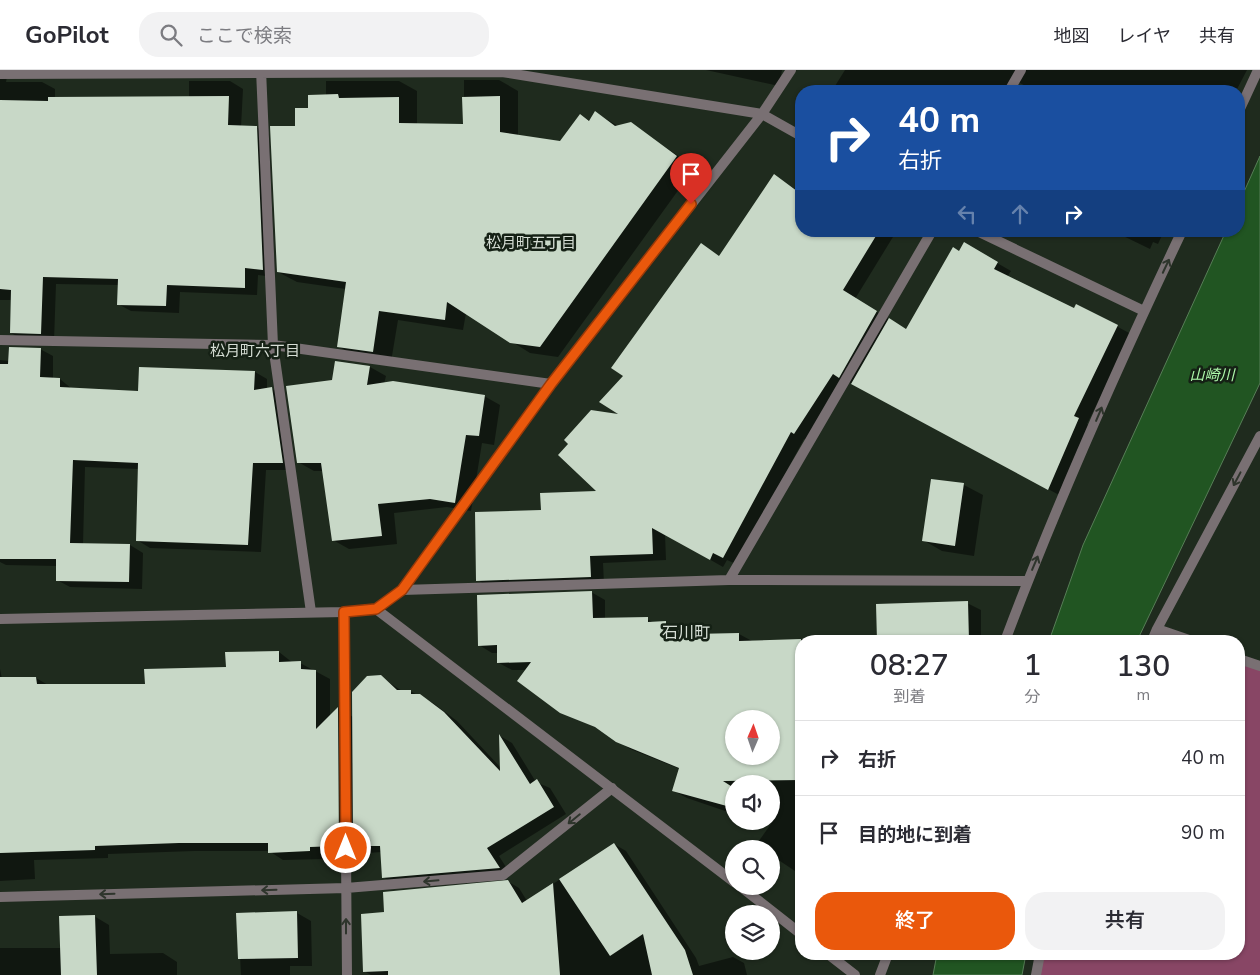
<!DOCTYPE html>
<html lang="ja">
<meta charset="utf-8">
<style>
body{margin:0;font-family:"Nunito Sans","Noto Sans JP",sans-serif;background:#f2f2f3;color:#2b2b33;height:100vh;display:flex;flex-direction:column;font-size:19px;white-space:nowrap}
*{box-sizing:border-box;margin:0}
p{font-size:16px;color:#7c7c81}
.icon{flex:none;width:28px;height:28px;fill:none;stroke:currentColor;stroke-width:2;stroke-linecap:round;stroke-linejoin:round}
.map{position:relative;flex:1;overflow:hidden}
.details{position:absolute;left:795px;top:565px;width:450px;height:325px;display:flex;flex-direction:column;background:#fff;border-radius:20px;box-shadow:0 1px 4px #0004}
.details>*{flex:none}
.hud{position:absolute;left:795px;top:15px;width:450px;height:152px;border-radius:20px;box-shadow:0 1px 4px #0004;background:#1a4fa0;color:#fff;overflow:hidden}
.needle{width:32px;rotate:2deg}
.controls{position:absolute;left:725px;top:640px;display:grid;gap:10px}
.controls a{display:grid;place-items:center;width:55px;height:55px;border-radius:50%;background:#fff;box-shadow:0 1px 4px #0004;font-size:25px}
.pin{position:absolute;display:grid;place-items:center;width:42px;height:42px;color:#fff;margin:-51px -21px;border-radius:50% 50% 50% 0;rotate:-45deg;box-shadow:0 0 5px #0007}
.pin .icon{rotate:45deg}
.me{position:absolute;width:55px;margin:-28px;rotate:0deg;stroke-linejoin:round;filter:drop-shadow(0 0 4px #0008)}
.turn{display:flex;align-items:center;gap:18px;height:105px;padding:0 20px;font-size:22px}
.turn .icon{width:65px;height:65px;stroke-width:2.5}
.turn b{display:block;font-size:35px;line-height:42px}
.lanes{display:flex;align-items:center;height:48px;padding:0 20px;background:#0003;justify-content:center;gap:25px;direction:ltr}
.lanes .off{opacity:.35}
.eta{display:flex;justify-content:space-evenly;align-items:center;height:85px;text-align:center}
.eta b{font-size:30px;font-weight:600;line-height:35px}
.action{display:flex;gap:10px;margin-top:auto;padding:10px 20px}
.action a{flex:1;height:58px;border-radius:20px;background:#ea580c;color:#fff;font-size:20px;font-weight:600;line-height:58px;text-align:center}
.action a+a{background:#f2f2f3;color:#2b2b33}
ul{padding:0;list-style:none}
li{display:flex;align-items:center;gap:15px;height:75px;padding:0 20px;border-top:1px solid #e1e1e2}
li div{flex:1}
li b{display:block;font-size:19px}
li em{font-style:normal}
header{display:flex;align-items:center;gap:30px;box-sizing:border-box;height:70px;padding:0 25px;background:#fff;border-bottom:1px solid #e1e1e2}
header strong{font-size:24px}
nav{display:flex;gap:28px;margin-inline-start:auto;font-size:18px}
.search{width:350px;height:45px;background:#f2f2f3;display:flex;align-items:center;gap:12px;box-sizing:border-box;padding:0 18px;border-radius:20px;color:#7c7c81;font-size:19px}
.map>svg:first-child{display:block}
.forest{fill:#884665}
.water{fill:#215522;stroke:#577e57}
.shadow{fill:#0007;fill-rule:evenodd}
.building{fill:#c8d8c7;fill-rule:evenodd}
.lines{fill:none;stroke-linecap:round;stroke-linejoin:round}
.minor{stroke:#797073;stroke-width:10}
.tertiary{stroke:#797073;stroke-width:10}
.oneway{stroke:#2e352c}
.route-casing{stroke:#983908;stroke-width:12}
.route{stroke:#ea580c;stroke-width:9}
.labels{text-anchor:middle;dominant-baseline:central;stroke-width:5;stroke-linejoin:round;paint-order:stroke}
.neighbourhood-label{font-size:15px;fill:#d5ddd4;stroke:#152115}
.water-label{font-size:15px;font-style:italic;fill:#adf8aa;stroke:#152115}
.quarter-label{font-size:16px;fill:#d5ddd4;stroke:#152115}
</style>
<header>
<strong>GoPilot</strong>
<div class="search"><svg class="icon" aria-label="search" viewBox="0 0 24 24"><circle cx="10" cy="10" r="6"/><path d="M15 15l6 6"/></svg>ここで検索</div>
<nav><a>地図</a><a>レイヤ</a><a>共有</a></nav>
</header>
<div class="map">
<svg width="1260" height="905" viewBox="0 0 1260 905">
<rect width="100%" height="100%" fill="#1f2b1e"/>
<path class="forest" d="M1239 589 1260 596V905H1036L1040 884H1239Z"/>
<path class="water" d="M1260 86V313L1137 571H1049L1083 475 1226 161H1239V133Z
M937 884H1026L1022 905H933Z"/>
<path class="shadow" d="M0 0 7 7 6 12H42L55 19V28L189 27V11H230L243 19 241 57H256L269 64 275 207 258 205 257 225 180 222 179 243 131 241 118 234 119 215 56 214 54 271 24 270 11 263 12 230H0Z
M706 0H782L779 16Z
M845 0H1247L1236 21H1035L1018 12 1012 21H843L835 16Z
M464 10H499L518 21V66L561 72 580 45 590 51 596 43 618 56 630 54 695 97 558 287 530 283 466 243 463 260 398 250 391 292 357 287 338 276 346 219 297 212 278 202 297 57 310 39 326 26V11H399L417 21V55H464Z
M774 105 801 123V161L896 162 855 229 907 260 964 174 1011 201 1007 207 1074 239 1077 235 1131 264 1087 354 1091 357 1061 426 847 311 807 370 804 369 736 494 727 490 723 497 665 464 666 490 603 493 604 514 490 518 478 510 542 441 599 422 623 346 625 306 701 175 720 187Z
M1113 161H1164L1158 174 1153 172 1150 179Z
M40 279 53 286V309H60L72 319 139 323 255 302 267 309V319H272L285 326 295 400H266L261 482 150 478 137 470 139 399 85 397 83 475H130L143 483 142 519 70 517 57 510V496L6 495 0 492V290L10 291Z
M336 292 370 297 386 306 384 314 484 326 500 335 494 375 482 373 471 441 447 437 394 443 397 474 349 479 333 470 323 401H314L298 392 333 311Z
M932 411 964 415 983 425 974 486 942 481 923 470Z
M591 522 605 530V549H647L654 553H666L679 560 693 561 700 565 739 564 752 571 878 567 967 533 981 540V571H801V805L771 785V779H762L756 775 771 754 762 751H771V714H734V744L687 728 674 721 680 699 630 679 603 661 562 642 527 600H512L499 593 498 583H492L479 575ZM734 649H771V686H734Z
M279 582 293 593H300L330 609V647L338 638 353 647 381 607 402 621H410L433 633 457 651 501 698 500 666 512 673 536 712 550 718 566 744 499 786 511 805 396 815 383 807 382 782 367 783 353 775V784H324V789L283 790 269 781H194L108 784V788L34 790 35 809 0 811V599L2 609 36 608 48 615H146L227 599Z
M614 774 626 781 696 888 699 896 733 887 744 893 747 905H371L364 901 385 844 507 811 519 818 527 831Z
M297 843 311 851 312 896H290V905H241L238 844Z
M94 846 109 855 110 884 163 883 177 892V905H0V878H61Z"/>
<path class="building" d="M338 24 339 28 399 27V53L463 54 462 27 500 26V62L560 71 580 44 589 51 595 41 615 56 631 52 677 86 540 277 510 273 447 232 445 250 379 241 373 282 337 277 346 212 277 202 270 56H295V38H308V25Z
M229 26 228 55 257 56 263 200 245 198V218L167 215 166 236 117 235 118 209 43 207 41 264 10 263 11 220 0 219V30L48 31V27Z
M774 104 801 124V161H879L843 220 877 241 839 308 833 304 794 364 791 362 723 488 713 483 710 490 652 458 653 484 590 486 591 507 476 511 475 442 541 440 540 423 596 421 558 385 568 374 564 370 591 340 618 344 599 332 623 306 611 298 701 173 719 186Z
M964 172 998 192 994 199 1074 238 1076 234 1118 255 1074 346 1079 348 1048 420 851 314 889 248 906 259 953 177 959 181Z
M9 277 41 278 40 307 60 308V317L138 321 139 297 255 301 254 320 272 317 283 393H253L248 475 136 471 138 393 73 390 70 473 130 474 129 512 56 511V489H0V294H8Z
M335 291 370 296 367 315 393 311 485 325 479 366 466 365 455 433 430 429 378 434 382 466 332 471 321 393H297L286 316 332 310Z
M931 409 964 413 955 476 922 471Z
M592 521 593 548 648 547V552L666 551V560H693V564L739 563V571L801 569V710L723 711 734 718V738L672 721 679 698 616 672 595 657 560 643 517 611 531 592 497 593V575L478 576 477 525ZM734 649H771V686H734Z
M968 531 969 571H877L876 534Z
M279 581V592L301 591V599L316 600V659L338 637 339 776 310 777V781L268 783V773H179L95 776V780L0 783V607H36L37 614H145L144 599 226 597 225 582Z
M381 605 397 620H411V624H420L444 642 500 701 499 664 530 714 537 709 554 737 487 778 500 798 382 808 380 776H353L352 622 367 606Z
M614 773 685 880 693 905H652L643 864 610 886 559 809Z
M508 810 522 833 553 813 560 905H388V901L363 902 361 844 384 842 383 822Z
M297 841 298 888 238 889 236 843Z
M95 845 97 905H61L59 846Z"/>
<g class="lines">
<path class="minor" d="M261 0 273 275 311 542
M0 4 502 2 762 44 801 66
M1009 21 1021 0
M1239 41 1258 0
M977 161 1144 241
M0 270 273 275 551 314
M729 510 932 161
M402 520 729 510 1027 511
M376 539 402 520 551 314 762 44 791 0
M344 542 347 905
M1157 559 1192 571
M1005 571C1057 432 1118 296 1182 161
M1152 571 1157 559 1260 366
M1239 589 1260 596
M0 827 346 818 503 805 612 718
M880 905 888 884
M1036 905 1040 884"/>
<path class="tertiary" d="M0 549 344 542 376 539 734 812
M740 816 801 864
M828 884 855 905"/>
</g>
<defs><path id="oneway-shaft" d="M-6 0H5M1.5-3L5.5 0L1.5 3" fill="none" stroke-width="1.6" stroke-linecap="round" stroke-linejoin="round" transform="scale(1.25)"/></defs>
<g class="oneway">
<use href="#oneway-shaft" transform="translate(1166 196) rotate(-65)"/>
<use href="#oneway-shaft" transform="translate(1099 344) rotate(-67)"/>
<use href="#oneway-shaft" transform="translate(1237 409) rotate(118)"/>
<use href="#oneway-shaft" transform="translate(1035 493) rotate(-67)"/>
<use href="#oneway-shaft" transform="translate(574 749) rotate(141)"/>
<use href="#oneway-shaft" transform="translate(431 811) rotate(175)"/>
<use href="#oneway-shaft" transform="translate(269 820) rotate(178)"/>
<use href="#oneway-shaft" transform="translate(107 824) rotate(178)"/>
<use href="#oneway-shaft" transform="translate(346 856) rotate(-90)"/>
</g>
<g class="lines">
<defs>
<path id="route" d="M346 778 344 542 376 539 402 520 551 314 691 134"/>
</defs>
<use href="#route" class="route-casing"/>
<use href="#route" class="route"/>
</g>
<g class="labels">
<g class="neighbourhood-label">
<text x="531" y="173">松月町五丁目</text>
<text x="255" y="281">松月町六丁目</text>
</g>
<g class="water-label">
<text x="1212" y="305">山崎川</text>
</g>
<g class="quarter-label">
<text x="686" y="563">石川町</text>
</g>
</g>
</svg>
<div class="controls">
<a><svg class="needle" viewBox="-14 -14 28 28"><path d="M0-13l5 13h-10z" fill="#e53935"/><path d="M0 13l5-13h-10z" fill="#7c7c81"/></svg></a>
<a><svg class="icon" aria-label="sound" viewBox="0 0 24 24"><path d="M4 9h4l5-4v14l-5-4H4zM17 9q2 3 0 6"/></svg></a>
<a><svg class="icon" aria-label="search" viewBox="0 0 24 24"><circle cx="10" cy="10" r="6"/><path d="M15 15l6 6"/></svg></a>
<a><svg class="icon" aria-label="layers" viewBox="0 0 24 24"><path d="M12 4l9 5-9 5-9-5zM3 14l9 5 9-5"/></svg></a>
</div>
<div class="pin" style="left:691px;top:134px;background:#d93025"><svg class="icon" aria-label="arrive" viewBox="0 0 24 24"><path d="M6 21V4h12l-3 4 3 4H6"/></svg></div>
<svg class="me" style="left:346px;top:778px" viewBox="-20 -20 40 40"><circle r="17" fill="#ea580c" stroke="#fff" stroke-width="3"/><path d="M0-11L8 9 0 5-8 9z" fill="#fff"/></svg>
<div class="hud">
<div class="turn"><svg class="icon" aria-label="right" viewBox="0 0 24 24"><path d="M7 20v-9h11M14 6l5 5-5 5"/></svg><div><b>40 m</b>右折</div></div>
<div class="lanes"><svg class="icon off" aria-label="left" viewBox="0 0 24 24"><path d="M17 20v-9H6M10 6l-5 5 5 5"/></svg><svg class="icon off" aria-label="ahead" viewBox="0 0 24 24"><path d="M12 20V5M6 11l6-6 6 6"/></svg><svg class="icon" aria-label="right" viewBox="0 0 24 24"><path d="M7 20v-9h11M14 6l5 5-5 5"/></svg></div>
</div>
<section class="details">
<div class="eta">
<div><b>08:27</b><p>到着</p></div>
<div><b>1</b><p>分</p></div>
<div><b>130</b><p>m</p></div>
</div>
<ul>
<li><svg class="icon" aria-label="right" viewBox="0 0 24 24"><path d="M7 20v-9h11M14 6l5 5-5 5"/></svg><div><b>右折</b></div><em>40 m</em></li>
<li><svg class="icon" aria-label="arrive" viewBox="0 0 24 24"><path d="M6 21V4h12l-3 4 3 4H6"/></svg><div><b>目的地に到着</b></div><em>90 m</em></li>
</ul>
<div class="action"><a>終了</a><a>共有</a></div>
</section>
</div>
